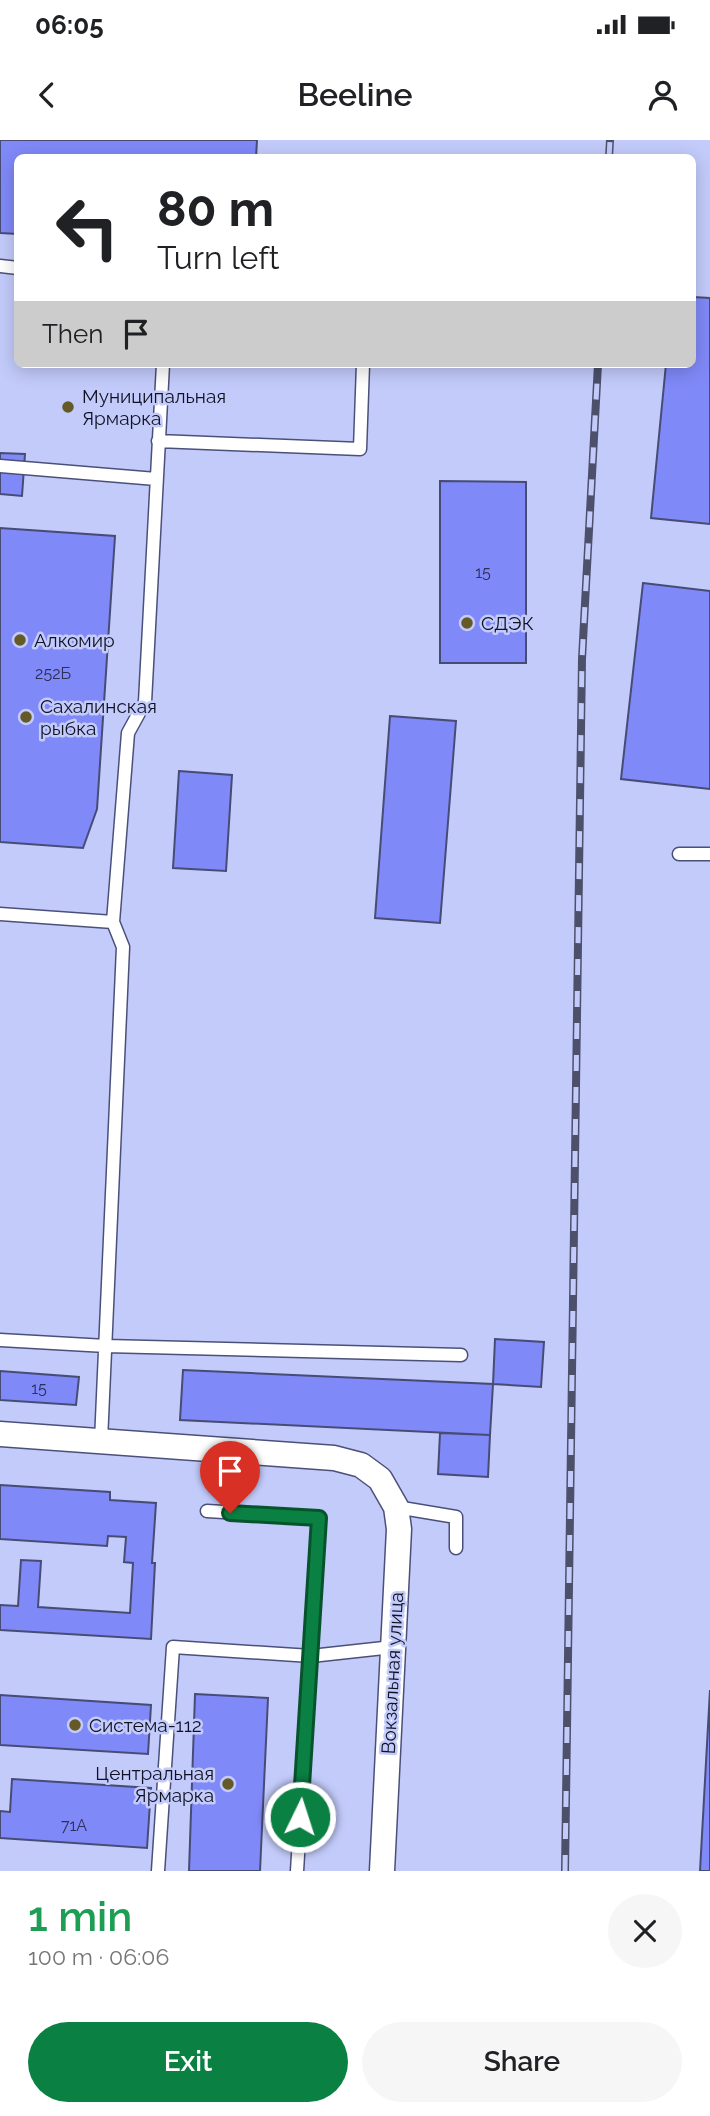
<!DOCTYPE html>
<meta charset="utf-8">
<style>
body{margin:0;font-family:Raleway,sans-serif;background:#f6f6f6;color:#202124;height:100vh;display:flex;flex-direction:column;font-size:26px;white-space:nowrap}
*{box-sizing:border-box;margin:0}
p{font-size:23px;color:#757577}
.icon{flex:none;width:38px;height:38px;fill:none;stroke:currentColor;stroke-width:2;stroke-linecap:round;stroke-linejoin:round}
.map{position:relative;height:1731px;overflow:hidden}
.details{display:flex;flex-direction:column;background:#fff;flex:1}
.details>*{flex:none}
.hud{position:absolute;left:14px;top:14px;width:682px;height:214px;border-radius:10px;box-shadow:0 4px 18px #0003;background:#fff;color:#202124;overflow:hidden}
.pin{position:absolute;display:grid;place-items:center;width:60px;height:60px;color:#fff;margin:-72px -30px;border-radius:50% 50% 50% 0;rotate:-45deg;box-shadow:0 0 7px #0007}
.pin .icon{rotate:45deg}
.me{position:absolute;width:77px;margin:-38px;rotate:4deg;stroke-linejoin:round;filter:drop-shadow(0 0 5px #0008)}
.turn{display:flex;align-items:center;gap:24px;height:147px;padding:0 28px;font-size:32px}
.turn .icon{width:91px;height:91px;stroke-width:2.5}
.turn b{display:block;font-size:49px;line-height:60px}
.then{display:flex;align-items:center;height:66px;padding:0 28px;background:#0003;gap:14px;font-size:26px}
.round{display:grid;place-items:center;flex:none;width:74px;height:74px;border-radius:37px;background:#f6f6f6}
.overview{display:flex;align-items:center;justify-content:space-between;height:119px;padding:0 28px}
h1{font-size:42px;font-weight:600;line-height:52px;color:#1e9e55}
.cta{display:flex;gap:14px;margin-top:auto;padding:14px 28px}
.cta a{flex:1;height:80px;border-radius:42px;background:#0b8043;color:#fff;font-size:28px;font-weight:600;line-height:80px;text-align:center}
.cta a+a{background:#f6f6f6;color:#202124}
.status{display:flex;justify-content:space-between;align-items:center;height:49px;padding:0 35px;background:#fff;direction:ltr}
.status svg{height:19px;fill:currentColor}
header{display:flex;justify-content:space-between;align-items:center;height:91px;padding:0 28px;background:#fff;font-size:32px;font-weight:600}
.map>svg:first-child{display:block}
.building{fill:#8089f8;stroke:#474c75;stroke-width:2}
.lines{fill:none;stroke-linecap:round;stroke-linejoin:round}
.lane-casing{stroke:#4b5079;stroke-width:15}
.street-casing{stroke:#4b5079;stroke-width:27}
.lane{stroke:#fff;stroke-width:12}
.street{stroke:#fff;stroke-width:24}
.rail-casing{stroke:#4c506b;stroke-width:8}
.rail{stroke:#c3cbfb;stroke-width:5;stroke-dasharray:16;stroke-linecap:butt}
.route-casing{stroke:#07532c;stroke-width:18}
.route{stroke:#0b8043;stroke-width:12}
.poi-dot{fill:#655a27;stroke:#c3cbfb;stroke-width:2.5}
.labels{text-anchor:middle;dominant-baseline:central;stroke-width:5;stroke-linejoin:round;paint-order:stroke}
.number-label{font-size:16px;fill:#2c3058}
.poi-label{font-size:19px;fill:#101223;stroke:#c3cbfb;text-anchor:start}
.street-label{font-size:19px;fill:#101223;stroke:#c3cbfb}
</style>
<div class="status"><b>06:05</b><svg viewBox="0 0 49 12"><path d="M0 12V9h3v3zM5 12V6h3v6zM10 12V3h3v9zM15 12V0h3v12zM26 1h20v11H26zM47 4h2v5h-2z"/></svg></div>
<header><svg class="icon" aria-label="back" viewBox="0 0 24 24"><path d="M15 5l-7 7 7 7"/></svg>Beeline<svg class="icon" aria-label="person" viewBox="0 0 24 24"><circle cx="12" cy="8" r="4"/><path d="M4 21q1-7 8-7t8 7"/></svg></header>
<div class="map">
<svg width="710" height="1731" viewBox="0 0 710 1731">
<rect width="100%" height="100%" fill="#c3cbfb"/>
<path class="building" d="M0 0H257L256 18H18V94L0 93Z
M693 157 710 158V384L651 378 666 224H693Z
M0 313 25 314 22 356 0 354Z
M440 341 526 342V523H440Z
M0 388 115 396 97 669 83 708 0 702Z
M643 443 710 451V649L621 639Z
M390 576 456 581 440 783 375 778Z
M179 631 232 635 226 731 173 728Z
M495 1199 544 1202 541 1247 493 1244Z
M183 1230 493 1244 490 1295 180 1280Z
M0 1231 79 1237 76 1265 0 1260Z
M440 1293 490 1295 488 1337 438 1334Z
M0 1345 110 1352V1360L156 1363 152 1423H155L151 1499 0 1490V1465L18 1466 21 1420 41 1421 38 1467 130 1473 133 1423 124 1422 126 1397 108 1396 107 1406 0 1399Z
M710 1550V1731H700Z
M195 1554 268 1558 260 1731H189Z
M0 1555 151 1565 148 1614 0 1605Z
M12 1639 151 1648 147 1708 0 1698V1671L10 1672Z"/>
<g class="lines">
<defs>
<path id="lane" d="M0 126 18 128
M158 301 360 309 363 224
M0 326 156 339
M679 714H710
M0 774 113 782
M0 1200 106 1206 461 1215
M101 1301 123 807 113 782 128 593 145 562 163 224
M396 1367 456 1377V1408
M207 1371 319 1378 297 1731
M158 1731 173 1507 311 1516 393 1507"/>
<path id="street" d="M0 1294 334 1318 361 1325 380 1339 396 1367 399 1389 382 1731"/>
</defs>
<use href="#lane" class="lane-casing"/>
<use href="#street" class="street-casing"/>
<use href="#lane" class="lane"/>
<use href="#street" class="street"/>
<defs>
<path id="rail" d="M609 18 610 0
M565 1731 582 519 598 224"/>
</defs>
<use href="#rail" class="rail-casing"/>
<use href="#rail" class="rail"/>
</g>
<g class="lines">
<defs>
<path id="route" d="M230 1373 319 1378 300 1677"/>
</defs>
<use href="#route" class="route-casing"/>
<use href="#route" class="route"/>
</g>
<g class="poi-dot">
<circle cx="68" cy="267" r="7"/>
<circle cx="467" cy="483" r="7"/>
<circle cx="20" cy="500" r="7"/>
<circle cx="26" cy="577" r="7"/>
<circle cx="75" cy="1585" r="7"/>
<circle cx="228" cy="1644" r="7"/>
</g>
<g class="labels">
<g class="number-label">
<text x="483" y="432">15</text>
<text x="53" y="533">252Б</text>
<text x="39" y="1248">15</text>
<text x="74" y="1685">71А</text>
</g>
<g class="poi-label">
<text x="82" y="256">Муниципальная<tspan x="82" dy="22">Ярмарка</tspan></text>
<text x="481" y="483">СДЭК</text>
<text x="34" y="500">Алкомир</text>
<text x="40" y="566">Сахалинская<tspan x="40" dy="22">рыбка</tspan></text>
<text x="89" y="1585">Система-112</text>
<text x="214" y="1633" text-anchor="end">Центральная<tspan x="214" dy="22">Ярмарка</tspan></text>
</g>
<g class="street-label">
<text transform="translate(392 1533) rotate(-87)">Вокзальная улица</text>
</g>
</g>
</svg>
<div class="pin" style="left:230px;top:1373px;background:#d93025"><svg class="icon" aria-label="arrive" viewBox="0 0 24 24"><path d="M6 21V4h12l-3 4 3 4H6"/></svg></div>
<svg class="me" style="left:300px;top:1677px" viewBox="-20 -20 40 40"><circle r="17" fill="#0b8043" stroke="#fff" stroke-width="3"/><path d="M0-11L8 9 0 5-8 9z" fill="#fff"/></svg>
<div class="hud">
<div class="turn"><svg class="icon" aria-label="left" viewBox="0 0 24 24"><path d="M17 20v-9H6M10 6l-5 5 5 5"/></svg><div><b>80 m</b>Turn left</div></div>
<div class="then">Then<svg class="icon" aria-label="arrive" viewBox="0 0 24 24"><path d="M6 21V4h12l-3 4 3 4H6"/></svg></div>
</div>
</div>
<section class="details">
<div class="overview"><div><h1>1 min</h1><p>100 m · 06:06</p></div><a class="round"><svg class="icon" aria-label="close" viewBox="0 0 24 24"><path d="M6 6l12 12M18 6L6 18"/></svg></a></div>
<div class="cta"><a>Exit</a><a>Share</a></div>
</section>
